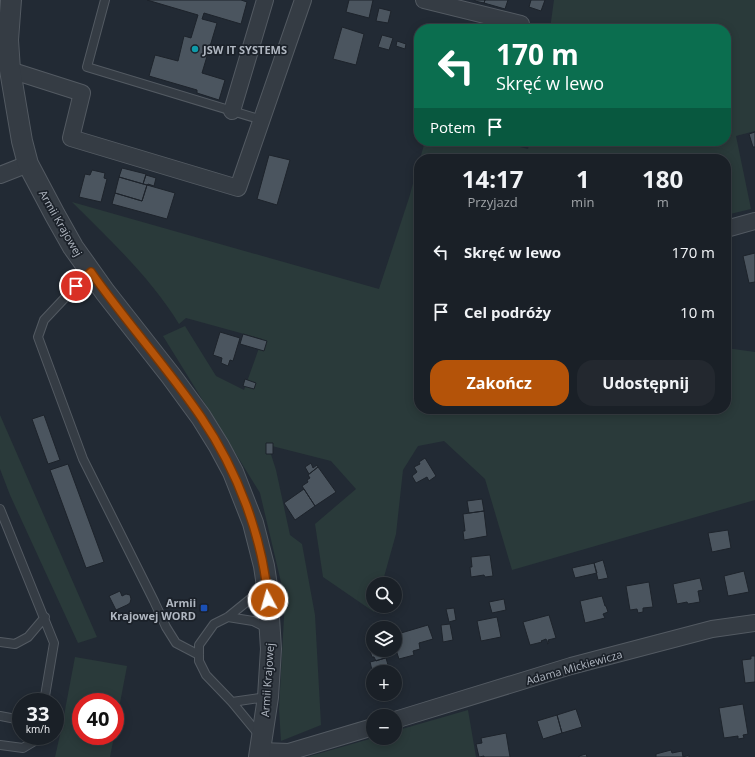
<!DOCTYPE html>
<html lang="pl">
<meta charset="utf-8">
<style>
body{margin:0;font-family:"Open Sans",sans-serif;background:#23282f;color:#f1f3f6;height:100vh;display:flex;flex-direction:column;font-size:15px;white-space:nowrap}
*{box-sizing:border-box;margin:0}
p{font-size:13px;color:#9fa3a7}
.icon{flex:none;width:22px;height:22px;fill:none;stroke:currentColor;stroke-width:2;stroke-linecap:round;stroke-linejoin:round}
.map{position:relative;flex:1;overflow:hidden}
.side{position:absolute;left:414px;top:154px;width:317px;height:260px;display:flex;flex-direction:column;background:#1a2027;border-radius:16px;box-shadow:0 2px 10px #0003,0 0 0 1px #383e44}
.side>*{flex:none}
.top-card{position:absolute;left:414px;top:24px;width:317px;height:122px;border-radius:16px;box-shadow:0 2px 10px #0003,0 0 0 1px #383e44;background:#0b6e4f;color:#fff;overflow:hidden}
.fabs{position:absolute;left:366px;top:577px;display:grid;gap:8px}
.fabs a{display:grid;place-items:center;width:36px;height:36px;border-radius:50%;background:#1a2027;box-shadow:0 2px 10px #0003,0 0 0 1px #383e44;font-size:20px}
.speed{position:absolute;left:12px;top:693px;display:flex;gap:8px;font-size:20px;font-weight:700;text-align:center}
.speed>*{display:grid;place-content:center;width:52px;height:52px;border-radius:50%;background:#1a2027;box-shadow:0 2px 10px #0003,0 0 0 1px #383e44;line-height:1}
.speed small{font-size:10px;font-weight:400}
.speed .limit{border:6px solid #d22;background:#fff;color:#111}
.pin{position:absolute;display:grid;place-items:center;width:34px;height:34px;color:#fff;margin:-17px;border:2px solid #fff;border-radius:50%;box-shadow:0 1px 4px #0007}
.me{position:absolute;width:44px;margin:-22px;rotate:354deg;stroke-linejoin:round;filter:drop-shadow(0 0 3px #0008)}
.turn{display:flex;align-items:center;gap:14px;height:84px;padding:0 16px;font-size:18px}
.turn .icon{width:52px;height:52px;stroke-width:2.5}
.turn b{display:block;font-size:28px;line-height:34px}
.then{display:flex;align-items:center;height:38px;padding:0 16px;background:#0003;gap:8px;font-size:15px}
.eta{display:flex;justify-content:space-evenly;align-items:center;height:68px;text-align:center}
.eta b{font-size:24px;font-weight:700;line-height:28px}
.button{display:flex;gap:8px;margin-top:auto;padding:8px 16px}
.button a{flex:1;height:46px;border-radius:16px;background:#b45309;color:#fff;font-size:16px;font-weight:700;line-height:46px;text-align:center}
.button a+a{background:#23282f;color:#f1f3f6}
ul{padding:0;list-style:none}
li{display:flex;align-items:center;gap:12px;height:60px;padding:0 16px}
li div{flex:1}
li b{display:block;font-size:15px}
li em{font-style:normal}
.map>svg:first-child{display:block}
.green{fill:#2a3a3a}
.building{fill:#4b555f;stroke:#1d232b}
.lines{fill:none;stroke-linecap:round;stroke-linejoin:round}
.service-casing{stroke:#535a62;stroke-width:10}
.minor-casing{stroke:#535a62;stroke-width:18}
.tertiary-casing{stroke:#535a62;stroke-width:22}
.service{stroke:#353c44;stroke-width:8}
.minor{stroke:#353c44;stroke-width:16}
.tertiary{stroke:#353c44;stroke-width:20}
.route-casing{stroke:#753606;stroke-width:10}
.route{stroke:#b45309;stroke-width:7}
.culture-dot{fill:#0f9aa8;stroke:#1b2129;stroke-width:1.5}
.transit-dot{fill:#1a4fb4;stroke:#1b2129;stroke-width:1.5}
.labels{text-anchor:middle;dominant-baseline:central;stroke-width:3.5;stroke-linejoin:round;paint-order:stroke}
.poi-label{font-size:11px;font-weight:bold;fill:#b0b7c1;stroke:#1b2129;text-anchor:start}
.street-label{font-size:11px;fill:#b0b7c1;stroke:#1b2129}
</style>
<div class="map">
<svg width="755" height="757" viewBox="0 0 755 757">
<rect width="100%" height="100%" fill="#222a34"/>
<path class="green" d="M554 0H755V131L736 136 751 209 726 215V159H420L425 141H496L528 149 530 141H726V29H550Z
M419 162V409H726V348L755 352V500L512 570 485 479 444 441 418 446 403 470 396 534 382 584H373V606H376L374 612 323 577 315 524 356 489 331 461 268 445 276 470 290 535 302 544 315 615 321 725 281 741 279 709 285 599 260 493 163 336 185 326 216 376 244 390 259 348 262 339 186 318 179 324C151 278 110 240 72 202L379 289 409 198Z
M0 415 97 637 78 643 10 495 0 469Z
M75 657 127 666 115 729V702H81V736H114L110 757H55L62 726Z
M468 710 476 757H307L373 738H395V731Z"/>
<path class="building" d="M147 0H241L247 2 241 24 204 13 202 19 217 23 202 73 225 80 219 100 197 93V90L149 76 155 55 178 61 184 36 191 38 198 15Z
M349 0H373L369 18 346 12Z
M475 0H485L484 3 475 1Z
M485 0H508L505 9 484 3Z
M531 0H545L541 11 529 7Z
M379 8 391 11 388 23 376 21Z
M342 27 364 34 356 65 333 59Z
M382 35 393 38 389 50 378 47Z
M397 41 406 44 405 49 396 46Z
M755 132V147H753L749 134Z
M269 155 290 160 277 205 257 199Z
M122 168 146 174 143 184 119 177Z
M92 170 105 173 104 178 107 179 101 202 79 197 85 174 90 175Z
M146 175 156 178 154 186 148 184 147 185 143 184Z
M119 177 147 185 142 201 115 193Z
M147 185 175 193 167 219 112 204 115 193 142 201Z
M755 253V282L749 283 743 256Z
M220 332 240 338 233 361 230 360 228 366 221 363 222 358 213 355Z
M243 334 267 341 264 351 240 344Z
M245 379 256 383 254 389 243 386Z
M44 415 60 460 48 464 32 419Z
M266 443H273V454H266Z
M425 458 436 476 429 481 427 477 416 483 412 476 417 472 414 467 420 464 419 462Z
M311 463 313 468 317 465 318 467 309 474 305 467Z
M68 464 104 562 86 568 50 470Z
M318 467 336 492 315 506 302 486 308 482 307 480 310 478 308 475Z
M304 489 315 506 295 520 284 503Z
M482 499 484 511 469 513 467 501Z
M484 511 487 536 464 540 463 531H465L463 514Z
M728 530 731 548 712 552 708 533Z
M490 555 493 576 485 577 484 575 471 577 470 567H472L471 557Z
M603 560 608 578 598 580 594 563Z
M594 563 597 573 575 578 572 568Z
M744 571 749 592 728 596 724 576Z
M700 578 703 590 698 591 700 602 688 604 687 602 677 604 673 584Z
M649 582 653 607 643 608V612L638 613 637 609 630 610 626 586Z
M120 591 122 596 126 594 130 595 131 599 130 603 127 605 116 610 109 596Z
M602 596 605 606H606L608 612 603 614 605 618 585 623 580 601Z
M504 599 506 610 492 613 489 602Z
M454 608 456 620 449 622 446 609Z
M549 615 556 638 548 640 549 643 547 644 548 643 546 639 541 641 542 642 530 645 523 622Z
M497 617 501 637 481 641 477 621Z
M450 624 453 640 443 642 441 625Z
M428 625 433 639 419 643 420 649 413 651 414 655 399 659 395 647V638L401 636V633Z
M373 634V650H383L385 658 376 661 374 657H372L365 636Z
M751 656H755V682L745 683 742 660 751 659Z
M386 658 390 672H373V674L370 662Z
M743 704 748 734 743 735 744 738 738 739V736L724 738 719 708Z
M576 709 582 727 562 733 557 715Z
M557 715 562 733 543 739 537 721Z
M506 733 510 757H484V756L479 757 476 744 482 743 481 738Z
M671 750 672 753 682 751 683 757 689 755V757H656V754Z
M586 754 587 757H579V756Z"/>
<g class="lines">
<defs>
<path id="service" d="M105 0 87 67 262 120
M90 273 76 286 44 320 38 337 83 459 154 601 166 627 176 643 199 655
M0 509 54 643 44 702
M228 617 253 621 269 629
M0 642 15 644 28 637 45 617
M232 702 267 697
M0 716 21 720
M260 736 232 702 206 675 199 661V645L214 624 228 617 265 587
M0 745 23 748 33 742 36 736"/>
<path id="minor" d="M424 0 521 24
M10 70 82 93 71 138 238 188 303 0
M232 111 265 0
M0 175 28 164
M726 229 755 221
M395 720 571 666 712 629 755 623
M260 751 289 752 373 727"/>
<path id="tertiary" d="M11 0 8 40 10 70 22 141 28 164 55 215 73 247 105 292 171 376 201 417 219 446 233 472 253 523 264 566 267 586 271 649 268 697 259 757"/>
</defs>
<use href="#service" class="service-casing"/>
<use href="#minor" class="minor-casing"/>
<use href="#tertiary" class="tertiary-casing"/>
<use href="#service" class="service"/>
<use href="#minor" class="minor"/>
<use href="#tertiary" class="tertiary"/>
</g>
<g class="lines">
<defs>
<path id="route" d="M76 286 91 272C126 322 167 367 201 417 237 470 263 537 268 600"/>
</defs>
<use href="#route" class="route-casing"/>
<use href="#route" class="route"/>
</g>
<circle class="culture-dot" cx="195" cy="49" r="4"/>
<rect class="transit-dot" x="200" y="604" width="8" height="8" rx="2"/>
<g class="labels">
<g class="poi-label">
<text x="203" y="49">JSW IT SYSTEMS</text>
<text x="196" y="602" text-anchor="end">Armii<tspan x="196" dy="13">Krajowej WORD</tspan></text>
</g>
<g class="street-label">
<text transform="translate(61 223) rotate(60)">Armii Krajowej</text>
<text transform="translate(574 667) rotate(-16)">Adama Mickiewicza</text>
<text transform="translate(267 680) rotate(-86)">Armii Krajowej</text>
</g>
</g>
</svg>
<div class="fabs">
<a><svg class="icon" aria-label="search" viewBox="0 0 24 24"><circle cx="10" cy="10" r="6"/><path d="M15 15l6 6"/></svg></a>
<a><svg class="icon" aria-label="layers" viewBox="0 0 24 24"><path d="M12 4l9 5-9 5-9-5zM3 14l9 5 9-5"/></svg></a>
<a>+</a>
<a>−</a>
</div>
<div class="speed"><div>33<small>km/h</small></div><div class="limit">40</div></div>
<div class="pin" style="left:76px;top:286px;background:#d93025"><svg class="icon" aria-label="arrive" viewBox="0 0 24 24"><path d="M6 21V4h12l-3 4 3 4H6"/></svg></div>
<svg class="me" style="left:268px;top:600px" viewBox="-20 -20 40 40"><circle r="17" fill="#b45309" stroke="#fff" stroke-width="3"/><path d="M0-11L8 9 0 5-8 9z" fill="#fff"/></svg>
<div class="top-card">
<div class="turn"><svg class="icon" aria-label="left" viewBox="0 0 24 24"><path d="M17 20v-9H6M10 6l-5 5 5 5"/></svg><div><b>170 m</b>Skręć w lewo</div></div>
<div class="then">Potem<svg class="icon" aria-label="arrive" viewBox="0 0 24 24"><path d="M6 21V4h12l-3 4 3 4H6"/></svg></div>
</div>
<section class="side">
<div class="eta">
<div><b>14:17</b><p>Przyjazd</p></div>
<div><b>1</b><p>min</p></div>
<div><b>180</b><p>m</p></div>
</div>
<ul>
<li><svg class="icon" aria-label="left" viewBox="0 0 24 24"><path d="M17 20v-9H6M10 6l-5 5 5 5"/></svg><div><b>Skręć w lewo</b></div><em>170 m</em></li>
<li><svg class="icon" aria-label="arrive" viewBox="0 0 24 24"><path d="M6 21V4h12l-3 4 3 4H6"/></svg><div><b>Cel podróży</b></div><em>10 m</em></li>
</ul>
<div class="button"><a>Zakończ</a><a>Udostępnij</a></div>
</section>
</div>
